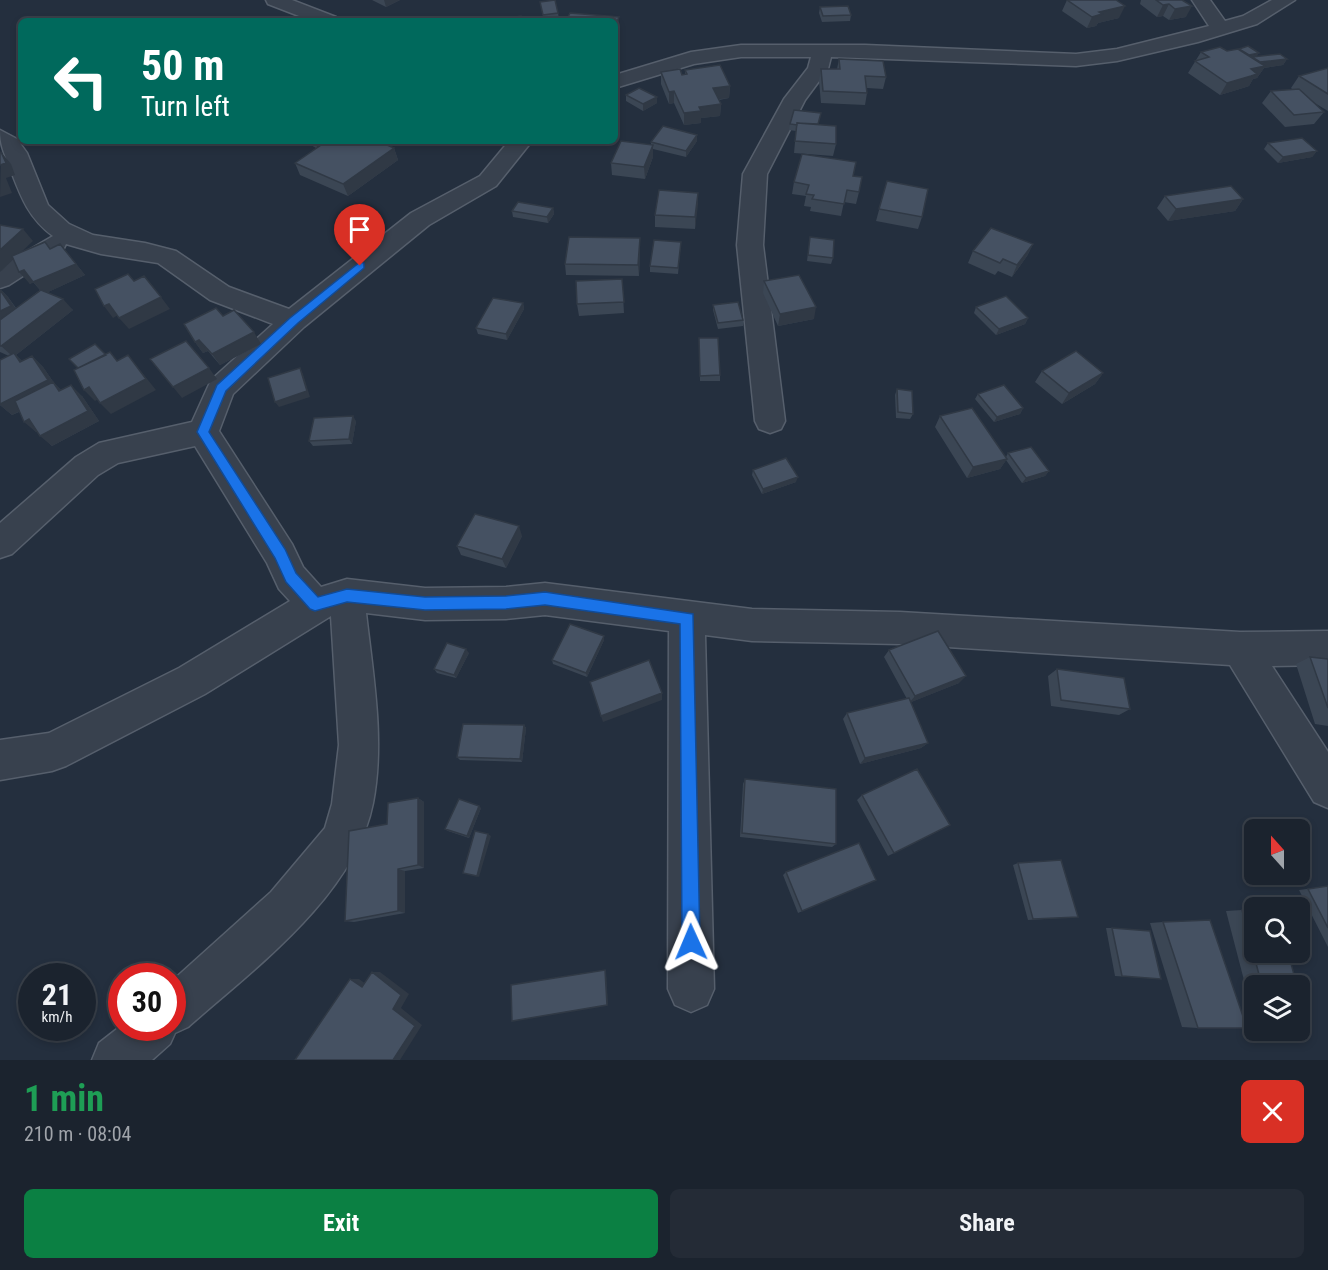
<!DOCTYPE html>
<meta charset="utf-8">
<style>
body{margin:0;font-family:"Roboto Condensed",sans-serif;background:#242b36;color:#f1f3f6;height:100vh;display:flex;flex-direction:column;font-size:22px;white-space:nowrap}
*{box-sizing:border-box;margin:0}
p{font-size:20px;color:#a0a4aa}
.icon{flex:none;width:33px;height:33px;fill:none;stroke:currentColor;stroke-width:2;stroke-linecap:round;stroke-linejoin:round}
.map{position:relative;height:1060px;overflow:hidden}
.panel{display:flex;flex-direction:column;background:#1b232e;flex:1}
.panel>*{flex:none}
.banner{position:absolute;left:18px;top:18px;width:600px;height:126px;border-radius:9px;box-shadow:0 3px 9px #0003,0 0 0 2px #39404a;background:#00695c;color:#fff;overflow:hidden}
.needle{width:39px;rotate:339deg}
.fabs{position:absolute;left:1244px;top:819px;display:grid;gap:12px}
.fabs a{display:grid;place-items:center;width:66px;height:66px;border-radius:9px;background:#1b232e;box-shadow:0 3px 9px #0003,0 0 0 2px #39404a;font-size:30px}
.speed{position:absolute;left:18px;top:963px;display:flex;gap:12px;font-size:30px;font-weight:700;text-align:center}
.speed>*{display:grid;place-content:center;width:78px;height:78px;border-radius:50%;background:#1b232e;box-shadow:0 3px 9px #0003,0 0 0 2px #39404a;line-height:1}
.speed small{font-size:15px;font-weight:400}
.speed .limit{border:9px solid #d22;background:#fff;color:#111}
.pin{position:absolute;display:grid;place-items:center;width:51px;height:51px;color:#fff;margin:-62px -26px;border-radius:50% 50% 50% 0;rotate:-45deg;box-shadow:0 0 6px #0007}
.pin .icon{rotate:45deg}
.me{position:absolute;width:66px;margin:-33px;rotate:359deg;stroke-linejoin:round;filter:drop-shadow(0 0 4px #0008)}
.turn{display:flex;align-items:center;gap:21px;height:126px;padding:0 24px;font-size:27px}
.turn .icon{width:78px;height:78px;stroke-width:2.5}
.turn b{display:block;font-size:42px;line-height:51px}
.round{display:grid;place-items:center;flex:none;width:63px;height:63px;border-radius:9px;background:#242b36}
.headline{display:flex;align-items:center;justify-content:space-between;height:102px;padding:0 24px}
h1{font-size:36px;font-weight:700;line-height:45px;color:#1e9e55}
.button{display:flex;gap:12px;margin-top:auto;padding:12px 24px}
.button a{flex:1;height:69px;border-radius:9px;background:#0b8043;color:#fff;font-size:24px;font-weight:700;line-height:69px;text-align:center}
.button a+a{background:#242b36;color:#f1f3f6}
.map>svg:first-child{display:block}
.lines{fill:none;stroke-linecap:round;stroke-linejoin:round}
.street-casing{stroke:#565f6c;stroke-width:3}
.street{fill:#38414e;fill-rule:evenodd}
.wall{fill:#3b4654}
.shaded-wall{fill:#303945}
.building{fill:#455162;stroke:#303945;stroke-width:1.5}
.route{fill:#1a73e8;stroke:#114b97;stroke-width:1.5}
</style>
<div class="map">
<svg width="1328" height="1060" viewBox="0 0 1328 1060">
<rect width="100%" height="100%" fill="#242f3e"/>
<g class="lines">
<defs>
<path id="street" d="M266 0H292L336 17 339 21H312L268 4Z
M1192 0H1210L1225 21 1243 16 1272 0H1295L1257 24 1198 42 1117 61 1076 66 831 57 828 69 805 100 767 174 763 245 785 421 781 429 770 433 759 429 755 421 737 245 743 174 784 99 808 68 811 57H741L694 64 615 88V75L691 52 741 45H865L1076 54 1117 49 1209 26Z
M0 130 17 139 27 153 48 205 69 224 93 235 145 243 176 251 229 287 289 309 411 213 480 176 509 141H532L496 186 429 225 304 327 233 394 219 431 292 544 303 567 321 587 347 579 425 588 506 587 545 583 752 609 900 612 1240 632 1328 631V665L1272 666 1328 752V808L1314 802 1230 665 900 644 752 641 705 635 714 989 707 1005 691 1012 675 1005 668 989 669 631 545 615 506 619 425 620 366 613C373 675 385 741 373 803 355 895 255 968 188 1027L175 1033 170 1044 152 1060H92L99 1043 122 1025V1028H172V981L271 892 325 828 332 804 339 745 331 616 205 694 66 766 52 771 0 780V740L49 733 179 668 290 601 279 589 267 563 195 446 118 463 98 475 12 554 0 558V523L76 457 99 443 192 422 211 380 273 324 210 300 158 263 101 254 66 244 63 250 9 285 0 288V267L53 236C27 217 20 194 9 166 4 152 0 145 0 130Z"/>
</defs>
<use href="#street" class="street-casing"/>
<use href="#street" class="street"/>
</g>
<path class="wall" d="M372 0H400L386 7Z
M1067 0 1119 18 1098 23 1096 26 1087 28 1062 11Z
M1141 0H1182L1186 17 1169 20 1163 16 1157 17 1140 4Z
M540 2 558 13 559 19 544 21Z
M820 7 851 15 850 21 822 22 819 13Z
M1227 51 1256 57 1287 59 1283 65 1264 68 1257 78 1253 79 1249 86 1243 88 1220 95 1188 73 1201 52Z
M839 59 886 77 883 89 867 88V93L865 105 821 103 819 81 821 69H837Z
M1328 68V111L1313 102 1324 112 1314 124 1285 127 1262 103 1271 91 1293 90 1291 88 1299 76Z
M685 70 730 86 729 98 719 100 721 104 720 116 701 118V123L684 125 674 103 669 104 661 84V72L682 75H685Z
M626 95 657 97V103L643 111 626 101Z
M790 124H818L836 144 833 156 794 153 796 131 789 130Z
M304 141H378L394 148 398 160 348 196 300 175 295 163 316 148Z
M697 141 686 157 653 149V157L645 179 612 175 611 163 651 145V142Z
M1268 143 1317 151 1312 157 1278 163 1264 149Z
M853 176 859 192 856 204 844 202 841 216 810 211 811 207 804 206 806 196 792 194 794 182Z
M887 181 922 217 918 229 876 221Z
M698 193 695 229 655 227V215Z
M1165 196 1243 199 1235 211 1168 221 1157 208Z
M553 208 554 214 548 223 513 217 512 211Z
M810 237 833 258 831 264 807 261Z
M640 238V250L639 276 566 275 565 264Z
M33 241 20 253 50 248 60 244 85 275 48 292 73 310 16 355 22 361 32 356 43 367 54 383 61 390 82 396 99 421 52 446 37 432H36L19 412 12 415 0 405V360L9 356 0 352V289L8 297 16 308 40 290 33 282 30 284 13 259 0 272Z
M681 242 678 274 650 272V266Z
M1033 244 1027 256 1012 277 998 271 995 275 968 263 973 251Z
M622 279 624 313 579 316 577 304Z
M764 281 814 319 778 326 763 293Z
M523 303 524 309 507 340 478 334 476 328Z
M713 305 743 320V326L718 329 713 310Z
M976 307 1028 318 1025 324 996 335 974 313Z
M223 316 261 344 220 365 208 351 203 353 195 342Z
M699 338 720 375V381H700Z
M1042 371 1103 373 1095 384 1062 404 1035 382Z
M897 389 913 414 910 419 896 418 895 395Z
M978 394 1023 408 1020 414 994 422 975 399Z
M940 416 1006 457 1008 453 1049 471 1045 476 1022 483 1006 460 1000 469 967 478 935 427Z
M356 421 352 444 313 446 309 441Z
M753 470 796 482 762 494 752 475Z
M522 536 506 568 461 555 457 546Z
M604 640 587 677 553 664 552 660Z
M889 650 959 683 911 702 928 743 921 748 860 764 843 719 847 713 907 699 884 657Z
M469 653 456 678 437 673 434 669Z
M1310 657 1328 659V726L1315 724 1296 664Z
M1057 669 1130 709 1119 715 1051 706 1048 676Z
M524 725 526 728 522 762 460 760 457 757Z
M745 779 836 844 832 847 740 837 743 784Z
M862 795 950 825 888 856 857 800Z
M418 798 424 802V868L405 871V913L354 922 345 921 387 824Z
M481 808 469 838 448 831 445 829Z
M1018 863 1078 917 1028 920 1013 865Z
M786 872 876 880 798 913 783 875Z
M1328 886V947L1299 890Z
M1242 910 1297 986H1254V1011H1252L1226 911Z
M1163 922 1198 1028 1182 1027 1150 923Z
M1106 928H1112L1161 979 1115 976Z"/>
<path class="shaded-wall" d="M384 0H400L386 7Z
M1169 4 1163 16 1157 17 1163 5Z
M1125 6 1119 18 1098 23 1096 26 1087 28 1092 17 1099 12Z
M1192 6 1186 17 1169 20 1175 9Z
M619 17V28L615 41V27Z
M1259 53 1255 59 1244 57Z
M1287 59 1283 65 1264 68 1257 78 1253 79 1249 86 1243 88 1220 95 1227 83 1251 69 1258 63Z
M730 86 729 98 712 100 713 88Z
M674 91V103L669 104V92Z
M657 97V103L643 111V104Z
M721 104 720 116 701 118V123L684 125V113L699 107Z
M697 135V141L686 157V151Z
M320 141H332L318 149 315 143Z
M653 145V157L645 179 644 167Z
M394 148 398 160 348 196 343 184Z
M1317 151 1312 157 1278 163 1283 157Z
M1 152 11 164 15 175 6 178 12 193 0 197Z
M698 193V205L695 229V217Z
M1243 199 1235 211 1168 221 1176 209Z
M553 208 554 214 548 223 547 217Z
M23 229 33 241 0 272V250Z
M640 238V250L639 276 638 265Z
M60 244 85 275 44 294 33 282Z
M1033 244 1027 256 1012 277 1017 265Z
M24 270 34 282 30 284 19 272Z
M0 289 8 297 22 318 0 328Z
M161 297 170 309 129 329 119 318Z
M63 299 73 310 16 355 26 365 31 373 1 346Z
M523 303 524 309 507 340 506 334Z
M109 304 118 315 113 318 104 306Z
M816 307 814 319 778 326 780 314Z
M1028 318 1025 324 996 335 999 329Z
M254 332 261 344 220 365 212 354Z
M199 340 208 351 203 353 195 342Z
M128 355 156 390 111 414 100 403Z
M32 356 43 367 54 383 64 393 59 392 12 415 0 405V404Z
M209 368 217 379 182 398 173 387Z
M300 368 303 374 310 397 279 407 275 402Z
M1103 373 1095 384 1062 404 1069 393Z
M71 385 82 396 99 421 52 446 40 436Z
M89 387 100 398 95 401 84 390Z
M1023 408 1020 414 994 422 997 417Z
M353 416 356 421 352 444 349 439Z
M29 419 41 430 36 432 24 422Z
M1007 459 1000 469 967 478 973 467Z
M1049 471 1045 476 1022 483 1026 478Z
M798 477 796 482 762 494 763 489Z
M519 526 522 536 506 568 502 559Z
M604 636V640L587 677 586 673Z
M466 649 469 653 456 678 454 675Z
M966 676 959 683 909 703 915 696Z
M662 693V700L603 722 601 716Z
M524 725 526 728 522 762 520 759Z
M928 743 921 748 860 764 865 758Z
M418 798 424 802V868L418 865Z
M479 806 481 808 469 838 467 836Z
M488 834 491 836 479 877 477 876Z
M398 869 405 871V913L398 911Z
M605 970H606L608 1004 607 1005Z
M372 972H380L409 994 401 1008 422 1025 400 1060H393V1009Z
M350 979H359L370 987H362Z"/>
<path class="building" d="M555 0 558 13 543 15 540 2Z
M1067 0H1116L1125 6 1099 12 1102 14 1092 17Z
M1156 0H1182L1192 6 1175 9 1169 4 1163 5Z
M848 6 851 15 823 16 820 7Z
M570 13 619 17 615 27V21H566Z
M521 16 525 21 499 20Z
M1248 46 1259 53 1249 55 1239 49Z
M1220 47 1227 51 1238 49 1265 66 1251 69 1257 74 1251 76 1227 83 1195 61 1209 57 1201 52Z
M1280 54 1287 59 1260 62 1252 57Z
M839 59 883 61 886 77 865 76 867 93 823 91 821 69H840Z
M720 65 730 86 713 88 721 104 699 107 701 111 684 113 674 91 669 92 661 72 680 69 682 75 687 74 685 70Z
M1328 68V94L1299 76Z
M639 88 657 97 643 104 626 95Z
M1299 89 1324 112 1294 115 1271 91Z
M794 110 821 113 818 124 797 123V125L790 124Z
M797 123 836 126V144L795 141Z
M663 126 697 135 686 151 651 142Z
M1302 138 1317 151 1283 157 1268 143Z
M327 141H378L394 148 343 184 295 163Z
M621 141 653 145 644 167 611 163Z
M1 152 6 163 0 165V153Z
M802 154 856 162 853 176 862 177 859 192 847 190 844 204 812 199 814 195 806 194 809 185 794 182Z
M887 181 928 189 922 217 879 209Z
M1231 186 1243 199 1176 209 1165 196Z
M659 190 698 193 695 217 655 215Z
M518 202 553 208 547 217 512 211Z
M0 225 23 229 0 250Z
M991 228 1033 244 1017 265 1003 259 1000 263 973 251Z
M569 237 640 238 638 265 565 264Z
M810 237 834 240 833 258 808 255Z
M654 240 681 242 678 268 650 266Z
M45 242 50 249 60 244 76 264 33 282 24 270 19 272 12 256Z
M128 274 134 281 144 276 161 297 119 318 109 304 104 306 95 289Z
M799 275 816 307 780 314 764 281Z
M622 279 624 302 577 304 576 281Z
M0 290 11 306 0 311Z
M41 290 63 299 1 346H0V320Z
M1006 296 1028 318 999 329 976 307Z
M493 298 523 303 506 334 476 328Z
M738 302 743 320 718 323 713 305Z
M216 308 223 316 234 310 254 332 212 354 199 340 195 342 184 324Z
M699 338H718L720 375 700 376Z
M186 341 209 368 173 387 150 359Z
M95 344 106 355 78 368 69 359Z
M1076 351 1103 373 1069 393 1042 371Z
M110 352 117 361 128 355 146 379 100 403 89 387 84 390 74 370Z
M14 353 20 362 32 356 48 380 0 404V360Z
M300 368 307 391 275 402 268 378Z
M53 382 59 391 71 385 88 411 40 436 29 419 24 422 15 401Z
M1004 385 1023 408 997 417 978 394Z
M897 389 912 391 913 414 898 412Z
M972 408 1007 459 973 467 940 416Z
M353 416 349 439 309 441 314 418Z
M1031 447 1049 471 1026 478 1008 453Z
M786 458 798 477 763 489 753 470Z
M475 514 519 526 502 559 457 546Z
M570 624 604 636 586 673 552 660Z
M938 631 966 676 915 696 889 650Z
M447 643 466 649 454 675 434 669Z
M1310 657 1328 659V708Z
M649 660 662 693 601 716 590 682Z
M1057 669 1124 678 1130 709 1061 700Z
M909 698 928 743 865 758 847 713Z
M463 724 524 725 520 759 457 757Z
M917 769 950 825 894 853 862 795Z
M745 779 836 789V844L742 833Z
M418 798V865L398 869V911L345 921 349 831 387 824 388 803Z
M459 799 479 806 467 836 445 829Z
M475 831 488 834 477 876 463 873Z
M859 843 876 880 802 911 786 872Z
M1061 860 1078 917 1033 919 1018 863Z
M1328 886V928L1308 889Z
M1242 910 1254 911V952H1288L1297 986H1262Z
M1210 920 1247 1028H1198L1163 922Z
M1112 928 1150 931 1161 979 1122 976Z
M605 970 607 1005 512 1021 511 985Z
M372 972 401 995 393 1009 415 1026 393 1060H295L350 979 362 987Z
M1299 992 1306 1017 1299 1016Z"/>
<path class="route" d="M360 262 364 263V268L298 323 226 391 209 432 285 549 296 573 318 597 347 589 425 597 506 596 545 592 693 614 700 942 697 949 691 952 684 949 682 942 680 624 545 605 506 609 425 610 347 602 315 611 310 609 286 582 275 558 197 432 217 385 290 318Z"/>
</svg>
<div class="fabs">
<a><svg class="needle" viewBox="-14 -14 28 28"><path d="M0-13l5 13h-10z" fill="#e53935"/><path d="M0 13l5-13h-10z" fill="#a0a4aa"/></svg></a>
<a><svg class="icon" aria-label="search" viewBox="0 0 24 24"><circle cx="10" cy="10" r="6"/><path d="M15 15l6 6"/></svg></a>
<a><svg class="icon" aria-label="layers" viewBox="0 0 24 24"><path d="M12 4l9 5-9 5-9-5zM3 14l9 5 9-5"/></svg></a>
</div>
<div class="speed"><div>21<small>km/h</small></div><div class="limit">30</div></div>
<div class="pin" style="left:360px;top:266px;background:#d93025"><svg class="icon" aria-label="arrive" viewBox="0 0 24 24"><path d="M6 21V4h12l-3 4 3 4H6"/></svg></div>
<svg class="me" style="left:691px;top:942px" viewBox="-20 -20 40 40"><path d="M0-17L14 15 0 8-14 15z" fill="#1a73e8" stroke="#fff" stroke-width="4"/></svg>
<div class="banner">
<div class="turn"><svg class="icon" aria-label="left" viewBox="0 0 24 24"><path d="M17 20v-9H6M10 6l-5 5 5 5"/></svg><div><b>50 m</b>Turn left</div></div>
</div>
</div>
<section class="panel">
<div class="headline"><div><h1>1 min</h1><p>210 m · 08:04</p></div><a class="round" style="background:#d93025;color:#fff"><svg class="icon" aria-label="close" viewBox="0 0 24 24"><path d="M6 6l12 12M18 6L6 18"/></svg></a></div>
<div class="button"><a>Exit</a><a>Share</a></div>
</section>
